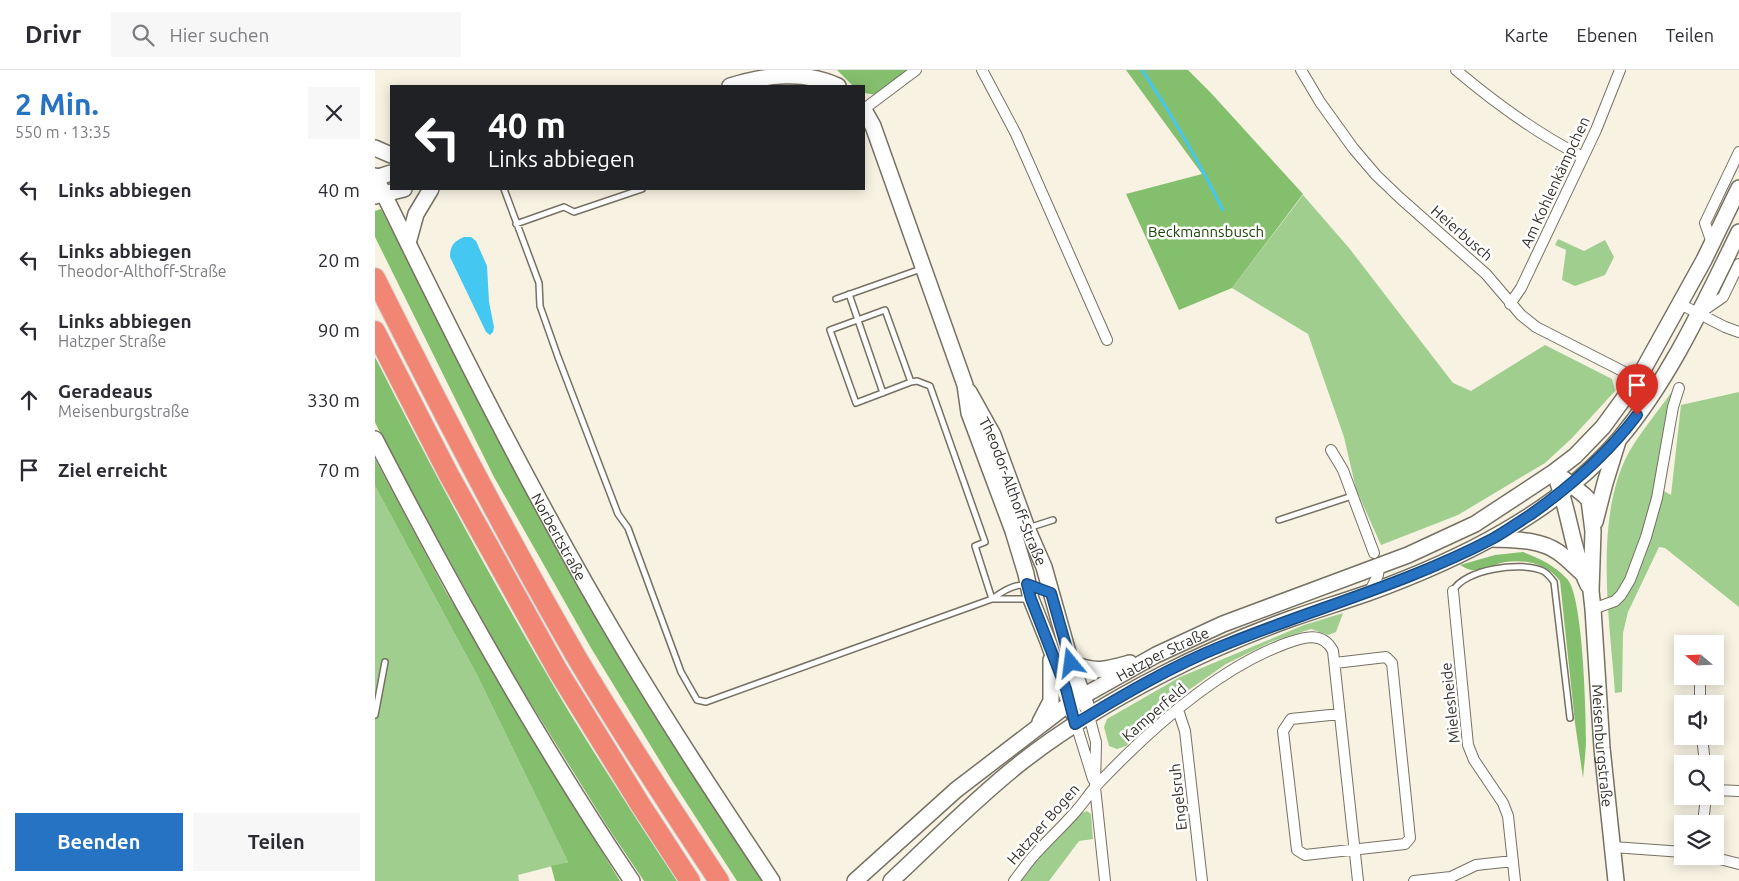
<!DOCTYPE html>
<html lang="de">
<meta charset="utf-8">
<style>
body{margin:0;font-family:Ubuntu,sans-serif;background:#f7f7f7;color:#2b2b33;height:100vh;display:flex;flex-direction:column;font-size:19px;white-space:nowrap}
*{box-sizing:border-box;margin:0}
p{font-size:16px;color:#7c7c81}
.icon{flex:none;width:28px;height:28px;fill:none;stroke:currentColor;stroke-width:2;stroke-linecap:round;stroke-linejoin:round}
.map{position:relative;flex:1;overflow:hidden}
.drawer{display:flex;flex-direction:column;background:#fff;width:375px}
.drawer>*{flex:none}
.banner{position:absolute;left:15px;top:15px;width:475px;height:105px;border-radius:0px;box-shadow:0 2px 12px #0003;background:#202124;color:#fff;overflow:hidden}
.needle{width:32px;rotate:289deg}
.buttons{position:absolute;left:1299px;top:565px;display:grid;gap:10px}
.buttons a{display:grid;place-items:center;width:50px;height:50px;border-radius:0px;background:#fff;box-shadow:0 2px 12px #0003;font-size:25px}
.pin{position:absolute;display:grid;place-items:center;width:42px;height:42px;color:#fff;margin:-51px -21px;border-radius:50% 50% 50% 0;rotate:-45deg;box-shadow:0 0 5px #0007}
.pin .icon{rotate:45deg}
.me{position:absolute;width:55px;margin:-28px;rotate:344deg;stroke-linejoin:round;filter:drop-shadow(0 0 4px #0008)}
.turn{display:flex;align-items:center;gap:18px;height:105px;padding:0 15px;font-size:22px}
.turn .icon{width:65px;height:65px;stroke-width:2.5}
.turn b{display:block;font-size:35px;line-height:42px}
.round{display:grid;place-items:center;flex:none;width:52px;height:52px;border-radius:0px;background:#f7f7f7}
.headline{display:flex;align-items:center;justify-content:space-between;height:85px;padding:0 15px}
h1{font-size:30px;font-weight:700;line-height:38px;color:#2773c3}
.action{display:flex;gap:10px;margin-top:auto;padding:10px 15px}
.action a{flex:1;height:58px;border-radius:0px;background:#2773c3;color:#fff;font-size:20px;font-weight:700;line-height:58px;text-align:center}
.action a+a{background:#f7f7f7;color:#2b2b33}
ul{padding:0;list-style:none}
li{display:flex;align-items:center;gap:15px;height:70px;padding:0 15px}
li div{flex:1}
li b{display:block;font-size:19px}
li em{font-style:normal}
header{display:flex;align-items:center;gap:30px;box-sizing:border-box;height:70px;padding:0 25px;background:#fff;border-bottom:1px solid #e1e1e2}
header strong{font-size:24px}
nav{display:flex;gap:28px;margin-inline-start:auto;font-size:18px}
.search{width:350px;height:45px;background:#f7f7f7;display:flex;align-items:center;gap:12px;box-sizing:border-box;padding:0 18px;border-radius:0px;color:#7c7c81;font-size:19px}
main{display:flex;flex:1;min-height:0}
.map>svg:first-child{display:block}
.green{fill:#9fce8e}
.forest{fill:#84bf6d}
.water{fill:#44c8f2}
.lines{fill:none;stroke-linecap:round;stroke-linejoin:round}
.stream{stroke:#44c8f2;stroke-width:3}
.lane-casing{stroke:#767163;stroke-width:8}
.street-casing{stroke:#767163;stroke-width:12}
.secondary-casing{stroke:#767163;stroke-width:18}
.highway-casing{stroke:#d6d6d5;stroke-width:22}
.lane{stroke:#fff;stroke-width:5}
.street{stroke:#fff;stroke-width:10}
.secondary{stroke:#fff;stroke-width:15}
.highway{stroke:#f28674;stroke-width:20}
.route-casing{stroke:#194b7f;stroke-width:12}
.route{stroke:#2773c3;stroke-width:9}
.labels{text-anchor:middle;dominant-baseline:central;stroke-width:5;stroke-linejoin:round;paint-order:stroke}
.street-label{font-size:15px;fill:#34312b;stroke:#fff}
.park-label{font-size:15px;fill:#1e440b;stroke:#fff}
</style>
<header>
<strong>Drivr</strong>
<div class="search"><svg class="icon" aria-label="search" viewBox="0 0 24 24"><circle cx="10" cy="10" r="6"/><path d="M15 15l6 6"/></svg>Hier suchen</div>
<nav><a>Karte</a><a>Ebenen</a><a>Teilen</a></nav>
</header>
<main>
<section class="drawer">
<div class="headline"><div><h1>2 Min.</h1><p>550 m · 13:35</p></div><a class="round"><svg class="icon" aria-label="close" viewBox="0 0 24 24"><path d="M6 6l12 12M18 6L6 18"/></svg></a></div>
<ul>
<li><svg class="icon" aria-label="left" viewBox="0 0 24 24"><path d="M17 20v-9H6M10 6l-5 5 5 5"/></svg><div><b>Links abbiegen</b></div><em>40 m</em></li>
<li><svg class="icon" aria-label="left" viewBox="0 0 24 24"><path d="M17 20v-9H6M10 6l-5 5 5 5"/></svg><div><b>Links abbiegen</b><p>Theodor-Althoff-Straße</p></div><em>20 m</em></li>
<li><svg class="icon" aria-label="left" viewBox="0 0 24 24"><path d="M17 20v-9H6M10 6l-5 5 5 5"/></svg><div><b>Links abbiegen</b><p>Hatzper Straße</p></div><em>90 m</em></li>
<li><svg class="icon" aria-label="ahead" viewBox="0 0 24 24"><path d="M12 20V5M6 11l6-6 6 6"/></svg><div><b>Geradeaus</b><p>Meisenburgstraße</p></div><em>330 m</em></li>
<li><svg class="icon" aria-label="arrive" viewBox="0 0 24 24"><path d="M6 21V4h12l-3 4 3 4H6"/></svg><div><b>Ziel erreicht</b></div><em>70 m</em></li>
</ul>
<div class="action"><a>Beenden</a><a>Teilen</a></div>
</section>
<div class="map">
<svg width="1364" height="811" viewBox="0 0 1364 811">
<rect width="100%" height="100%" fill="#f7f2e2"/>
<path class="green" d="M928 125 974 178 1078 313 1096 321 1170 275 1237 309 1240 321 1196 369 1170 393 1083 445 1006 475 981 419 969 367 933 264 857 218Z
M1183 169 1209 181 1230 170 1239 187 1230 205 1200 216 1187 210 1191 180 1180 175Z
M1364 322V537L1290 478 1284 477 1253 542 1248 563 1247 622 1240 623C1235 551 1218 448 1254 382 1266 362 1282 342 1296 323L1297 326 1282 417 1296 425 1306 335Z
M0 416 102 605 193 792 143 805 144 811H0Z
M968 543 961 562 953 565 936 559 898 571 851 594 798 631 751 676 742 679 734 676 729 657 732 649 805 607 929 555Z
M712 741 716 744 718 769 704 771 674 811H645L666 786 707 743Z"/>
<path class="forest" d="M462 0H534L502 25 489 23V16H478Z
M751 0H813L836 23 928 124 857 218 804 240 751 124 827 104Z
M6 139 134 389 235 569 389 811H362L296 709 216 578 119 407 0 167V141Z
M0 287C61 407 125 526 194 642 229 699 265 755 302 811H269L232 756 135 600 13 379 0 352Z
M0 389 71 522 119 600 174 696 245 811H180L176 796 193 792 102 605 0 416Z
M1148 482C1165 489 1180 495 1193 510 1208 530 1211 640 1211 669 1211 682 1209 695 1208 708L1200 653 1185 511C1172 494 1151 489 1130 492 1120 494 1110 500 1099 500 1095 501 1089 497 1085 495L1120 485Z"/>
<path class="water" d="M89 167H96L101 171 112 196 114 232 119 257 118 262 115 265 111 262 75 187C75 176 79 171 89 167Z"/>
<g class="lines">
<path class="stream" d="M767 0C797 45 824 92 848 140"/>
<defs>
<path id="lane" d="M129 119 164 213 165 236 183 287 243 444 253 458 306 602 322 630 331 632 617 529C640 512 647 512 674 522
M141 154 189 137 199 142 267 119
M474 224 508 323
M461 229 546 199
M510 240 536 312 481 333 455 260Z
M536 312 542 311 555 316 610 472 600 476 617 529
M904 450 977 426
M653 458 678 450
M1078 521C1089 499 1147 491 1168 501 1172 503 1176 508 1179 512L1195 648
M617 529H654
M0 645 10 592"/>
<path id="street" d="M607 0 641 64 732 270
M926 0 945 32 978 78 1001 105 1025 128 1111 204 1146 245 1161 257 1263 309
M1081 0C1120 33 1161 63 1208 87
M489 39 541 0
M1337 173 1330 153 1364 82
M1135 234 1146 218 1221 60 1245 0
M1305 234 1350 257 1364 262
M1325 243 1348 227 1364 194
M956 380 968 400 999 483
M1078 521 1093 675 1099 690 1128 733 1133 746 1140 811
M994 523 1003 505 1004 496
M1218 539 1240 531 1246 525 1255 510 1271 467 1282 428 1298 337 1304 318
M960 593 1011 587 1017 593 1035 768 1030 774 930 785 922 780 908 661 916 649 965 644
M1325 606V634
M803 640 810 661 827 811
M714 646 721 672 720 717 730 811
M701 654 718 709
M1327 666 1330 694
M1340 720 1364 721
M1328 754 1331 726
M1238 777 1308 782
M1333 786 1364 794
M639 811C647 801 654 790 663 781 676 767 690 754 702 740 709 732 714 724 721 716 772 662 841 599 912 573 929 567 948 561 958 581L983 811
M1039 811 1076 807 1101 795 1138 791"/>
<g id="secondary">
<path d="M355 16C391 5 428 0 463 16"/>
<path d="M489 40 498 56 590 315 594 343 638 461 651 504 656 529 674 574 698 643"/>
<path d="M0 78 16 85"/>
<path id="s1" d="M0 106C78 266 157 425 248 578 295 657 346 734 397 811"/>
<path d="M0 108 16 103"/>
<path d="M0 126 29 119"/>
<path d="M33 173 41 144 56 119"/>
<path id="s2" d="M594 322 618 365 652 458 669 497 696 593 711 635"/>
<path d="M0 369C78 520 162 670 257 811"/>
<path id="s3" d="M1189 409 1209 425 1214 430 1218 461 1216 521 1218 539 1227 678 1241 811"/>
<path d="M1183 413C1195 446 1198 483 1213 515"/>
<path d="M1220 452 1230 413 1243 371"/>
<path d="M1118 469C1140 470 1164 469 1183 482 1192 488 1199 496 1207 503"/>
<path d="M696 593C721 603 730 600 755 593"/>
<path d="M665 652 676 631V590"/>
<path id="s4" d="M480 811 581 720 684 641 708 626 781 585 848 554 1033 485 1100 454 1179 402 1200 386 1228 357 1263 309 1329 190 1364 118"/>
<path d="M516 811C558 772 598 731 643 695 687 660 737 630 788 604 829 583 871 565 915 549 941 540 967 532 993 523 1084 490 1181 443 1245 368 1296 307 1329 233 1364 162"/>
</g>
<path id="highway" d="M0 208C64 336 130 464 202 588 247 664 295 737 344 811
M0 261 74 405 183 601 265 734 315 811"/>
</defs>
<use href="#lane" class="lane-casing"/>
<use href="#street" class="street-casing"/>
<use href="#secondary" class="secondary-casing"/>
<use href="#highway" class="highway-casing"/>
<use href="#lane" class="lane"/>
<use href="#street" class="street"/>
<use href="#secondary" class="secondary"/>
<use href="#highway" class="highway"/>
</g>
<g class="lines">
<defs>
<path id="route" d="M696 593 676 523 652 514 656 529 691 619 700 654C746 626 797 596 847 576 937 539 1031 514 1117 469 1130 462 1142 453 1155 445 1196 416 1232 385 1262 345"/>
</defs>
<use href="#route" class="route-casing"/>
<use href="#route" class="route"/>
</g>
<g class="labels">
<g class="street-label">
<text transform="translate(1180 112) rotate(-65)">Am Kohlenkämpchen</text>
<text transform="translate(1087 163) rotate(41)">Heierbusch</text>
<text stroke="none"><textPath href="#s2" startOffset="109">Theodor-Althoff-Straße</textPath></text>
<text stroke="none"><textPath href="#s1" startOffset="405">Norbertstraße</textPath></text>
<text stroke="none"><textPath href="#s4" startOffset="384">Hatzper Straße</textPath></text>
<text transform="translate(1075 633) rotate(-96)">Mielesheide</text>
<text transform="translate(779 642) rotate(-41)">Kamperfeld</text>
<text stroke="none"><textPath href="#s3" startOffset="279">Meisenburgstraße</textPath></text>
<text transform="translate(803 727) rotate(-96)">Engelsruh</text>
<text transform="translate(668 754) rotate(-49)">Hatzper Bogen</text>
</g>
<g class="park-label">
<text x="831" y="161">Beckmannsbusch</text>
</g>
</g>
</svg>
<div class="buttons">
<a><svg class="needle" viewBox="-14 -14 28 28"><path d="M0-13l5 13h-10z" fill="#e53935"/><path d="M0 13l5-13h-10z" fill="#7c7c81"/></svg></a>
<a><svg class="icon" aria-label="sound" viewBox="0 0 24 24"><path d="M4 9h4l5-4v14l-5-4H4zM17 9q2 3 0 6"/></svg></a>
<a><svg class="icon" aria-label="search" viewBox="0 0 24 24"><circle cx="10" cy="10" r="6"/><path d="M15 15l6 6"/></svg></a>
<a><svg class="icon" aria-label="layers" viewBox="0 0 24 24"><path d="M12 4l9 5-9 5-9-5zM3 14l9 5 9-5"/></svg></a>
</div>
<div class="pin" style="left:1262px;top:345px;background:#d93025"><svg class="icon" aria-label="arrive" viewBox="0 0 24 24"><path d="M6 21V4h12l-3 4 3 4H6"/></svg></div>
<svg class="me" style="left:696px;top:593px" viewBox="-20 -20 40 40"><path d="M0-17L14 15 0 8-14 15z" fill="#2773c3" stroke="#fff" stroke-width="4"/></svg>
<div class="banner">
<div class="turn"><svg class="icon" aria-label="left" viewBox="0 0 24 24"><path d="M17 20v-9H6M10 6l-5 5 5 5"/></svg><div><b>40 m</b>Links abbiegen</div></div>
</div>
</div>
</main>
